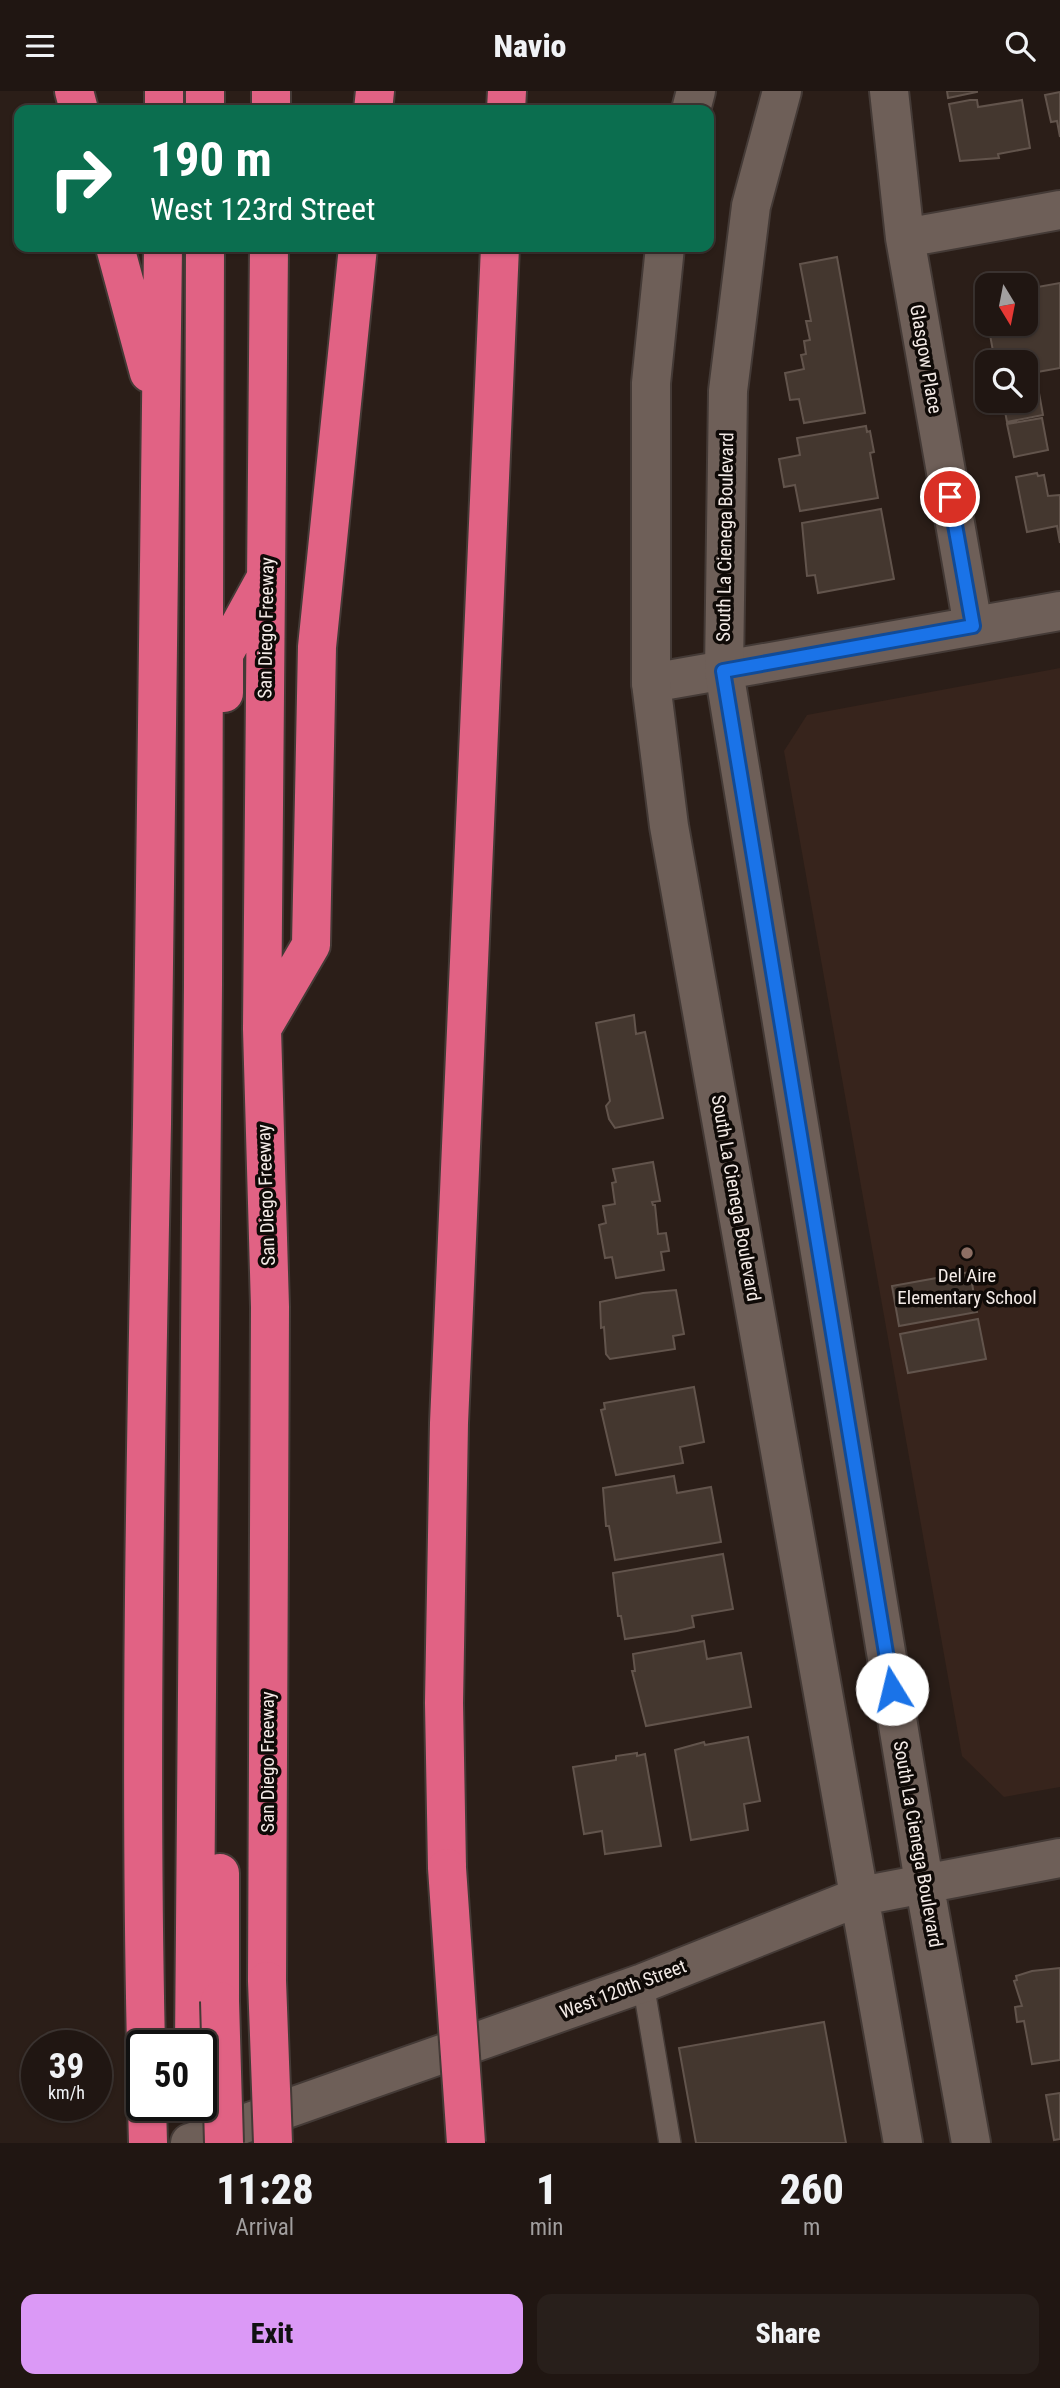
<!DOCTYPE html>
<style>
body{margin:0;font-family:"Roboto Condensed",sans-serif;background:#281f1b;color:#f1f3f6;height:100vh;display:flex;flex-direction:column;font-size:26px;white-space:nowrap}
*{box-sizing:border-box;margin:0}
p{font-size:23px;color:#a29f9f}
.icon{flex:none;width:38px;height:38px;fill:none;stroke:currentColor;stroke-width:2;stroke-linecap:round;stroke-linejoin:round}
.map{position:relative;height:2052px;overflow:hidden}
.panel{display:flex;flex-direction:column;background:#201612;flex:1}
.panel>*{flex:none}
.hud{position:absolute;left:14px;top:14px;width:700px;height:147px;border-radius:14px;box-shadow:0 2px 5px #0004,0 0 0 2px #3d3532;background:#0b6e4f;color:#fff;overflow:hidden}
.needle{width:46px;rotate:170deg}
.tools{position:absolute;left:975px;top:182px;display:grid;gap:14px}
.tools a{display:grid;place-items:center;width:63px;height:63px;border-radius:14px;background:#201612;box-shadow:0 2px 5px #0004,0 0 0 2px #3d3532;font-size:35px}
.speed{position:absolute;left:21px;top:1939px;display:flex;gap:14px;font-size:35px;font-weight:700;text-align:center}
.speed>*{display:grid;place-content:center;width:91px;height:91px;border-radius:50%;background:#201612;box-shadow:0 2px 5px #0004,0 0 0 2px #3d3532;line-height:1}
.speed small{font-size:18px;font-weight:400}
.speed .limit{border:4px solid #111;border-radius:10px;background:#fff;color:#111}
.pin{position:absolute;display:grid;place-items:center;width:60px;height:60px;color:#fff;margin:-30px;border:4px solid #fff;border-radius:50%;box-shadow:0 2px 7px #0007}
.me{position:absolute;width:77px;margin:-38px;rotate:351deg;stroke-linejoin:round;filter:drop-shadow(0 0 5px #0008)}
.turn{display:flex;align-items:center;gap:24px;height:147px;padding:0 21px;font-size:32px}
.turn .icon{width:91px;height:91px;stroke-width:2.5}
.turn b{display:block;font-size:49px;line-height:60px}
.eta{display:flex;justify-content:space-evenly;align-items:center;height:119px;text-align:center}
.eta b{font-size:42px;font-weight:800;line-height:49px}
.button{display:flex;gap:14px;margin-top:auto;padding:14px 21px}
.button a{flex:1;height:80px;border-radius:14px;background:#db99f6;color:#111;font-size:28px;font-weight:800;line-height:80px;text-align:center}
.button a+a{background:#281f1b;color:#f1f3f6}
header{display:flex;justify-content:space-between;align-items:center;height:91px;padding:0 21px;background:#201612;font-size:32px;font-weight:800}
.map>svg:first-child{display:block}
.built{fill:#37241c}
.building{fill:#44372f;stroke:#62544c;stroke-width:2}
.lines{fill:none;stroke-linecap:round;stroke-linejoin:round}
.lane-casing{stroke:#443a36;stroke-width:24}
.street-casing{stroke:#443a36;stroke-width:42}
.secondary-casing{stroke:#443a36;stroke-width:42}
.highway-casing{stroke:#443a36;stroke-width:42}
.lane{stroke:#6e5f58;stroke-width:21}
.street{stroke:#6e5f58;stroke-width:38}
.secondary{stroke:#6e5f58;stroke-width:38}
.highway{stroke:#e16284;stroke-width:38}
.highway-bridge-casing{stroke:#443a36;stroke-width:42;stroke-linecap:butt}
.highway-bridge{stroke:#e16284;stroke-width:38}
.route-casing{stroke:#114b97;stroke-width:18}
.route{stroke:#1a73e8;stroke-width:12}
.education-dot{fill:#8d6e63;stroke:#0f0a07;stroke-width:2.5}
.labels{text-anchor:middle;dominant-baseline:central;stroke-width:7;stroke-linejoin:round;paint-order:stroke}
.street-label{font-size:19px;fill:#f4ebe7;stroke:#0f0a07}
.poi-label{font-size:19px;fill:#f4ebe7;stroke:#0f0a07}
</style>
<header><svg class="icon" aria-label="menu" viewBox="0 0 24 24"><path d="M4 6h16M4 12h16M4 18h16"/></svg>Navio<svg class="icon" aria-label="search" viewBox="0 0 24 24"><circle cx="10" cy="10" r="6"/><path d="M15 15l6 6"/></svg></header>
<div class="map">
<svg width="1060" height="2052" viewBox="0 0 1060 2052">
<rect width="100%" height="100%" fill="#2b1e18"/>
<path class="built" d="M1060 577V1696L1004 1706 962 1665 784 660 807 624Z"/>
<path class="building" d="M947 0H977V1L948 7Z
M1060 1V46L1057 30 1051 31 1045 4Z
M970 9H977L978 16 1022 9 1030 57 998 63 999 67 960 70 949 13Z
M837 166 865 322 804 332 799 308 790 309 785 282 804 278 801 264 806 263 804 250 810 249 806 230H811L800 173Z
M1060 192V277L1026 283V271H995L988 233H1026V198Z
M1037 291 1043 324 1007 331 1003 310H1026V293Z
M1042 327 1048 359 1014 366 1007 333Z
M866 335 867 341 870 340 874 361 870 362 878 407 800 420 795 394 784 396 779 368 800 364 797 347Z
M1037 382 1038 385 1044 384 1048 405 1060 404V452L1057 435 1027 441 1016 386Z
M881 418 894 488 818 502 815 484 807 485 802 432Z
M634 924 636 943 645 941 663 1027 615 1037 609 1028 606 1015 610 1010 596 932Z
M653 1071 660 1110 652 1111 653 1114H655L658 1143 666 1142 669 1160 661 1161 664 1179 616 1187 612 1166 605 1167 599 1134 606 1132 603 1115 615 1113 612 1092 616 1091 613 1078Z
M970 1181 977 1221 899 1235 892 1195Z
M676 1199 684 1243 673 1245 675 1258 610 1268 606 1263 604 1236 601 1237 600 1211 643 1202Z
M978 1228 986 1268 908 1282 900 1243Z
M694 1296 704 1351 680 1356 683 1372 616 1384 601 1319 605 1318 604 1312Z
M674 1385 677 1402 711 1396 721 1451 615 1469 609 1435H606L603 1397Z
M723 1463 733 1518 692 1525 694 1536 677 1540 625 1548 621 1525H618L613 1482Z
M704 1550 707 1568 741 1562 751 1616 646 1635 632 1580H635L633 1563Z
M748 1646 760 1710 744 1713 748 1739 691 1749 675 1659 704 1651 705 1654Z
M637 1662V1665L645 1663 661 1755 605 1763 602 1740 584 1743 573 1676 616 1669V1665Z
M1060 1877V1969L1032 1973 1024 1930 1017 1931 1015 1916 1022 1915 1014 1890 1017 1889 1016 1885 1032 1880Z
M824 1931 846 2052H696L679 1957Z
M1060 2002V2048L1054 2049 1046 2004Z"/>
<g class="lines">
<defs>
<path id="lane" d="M643 1892 670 2052"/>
<path id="street" d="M889 0 905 147 973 535
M905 147 1060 119
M651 592 1060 520"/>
<path id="secondary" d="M782 0 751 115 728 300 724 580 924 1791 971 2052
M691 19 696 0
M665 156 651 292V592L669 735 903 2052
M190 2052 643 1892 861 1805 1060 1767"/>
<path id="highway" d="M74 0 79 19
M164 19V0
M205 19V0
M271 19V0
M373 19 375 0
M506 19 507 0
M115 156 149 282
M224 602V563L264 490
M263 936 311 854 317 556 358 156
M447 1777 444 1612 449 1332 500 156
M220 1782V1910
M267 1890 270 1216 262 938 269 156
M146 1955C139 1647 146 1340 152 1033 157 740 161 448 163 156
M194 1955 203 894 205 156
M147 2014 148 2052"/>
</defs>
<use href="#lane" class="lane-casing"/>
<use href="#street" class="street-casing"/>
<use href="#secondary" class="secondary-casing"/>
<use href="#highway" class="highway-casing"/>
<use href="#lane" class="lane"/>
<use href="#street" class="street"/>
<use href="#secondary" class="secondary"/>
<use href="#highway" class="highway"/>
<defs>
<path id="highway-bridge" d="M447 1777 466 2052
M267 1890 273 2052
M220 1910 224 2052"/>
</defs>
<use href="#highway-bridge" class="highway-bridge-casing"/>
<use href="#highway-bridge" class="highway-bridge"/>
</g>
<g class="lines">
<defs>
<path id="route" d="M892 1598 723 580 973 535 950 406"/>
</defs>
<use href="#route" class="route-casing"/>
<use href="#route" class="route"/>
</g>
<circle class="education-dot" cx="967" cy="1162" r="7"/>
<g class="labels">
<g class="street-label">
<text transform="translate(926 268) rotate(80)">Glasgow Place</text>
<text transform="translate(725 446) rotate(-89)">South La Cienega Boulevard</text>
<text transform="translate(266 537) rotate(-89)">San Diego Freeway</text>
<text transform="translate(266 1104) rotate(-92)">San Diego Freeway</text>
<text transform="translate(736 1107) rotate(80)">South La Cienega Boulevard</text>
<text transform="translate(267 1671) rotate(-90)">San Diego Freeway</text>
<text transform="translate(918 1753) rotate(80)">South La Cienega Boulevard</text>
<text transform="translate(623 1898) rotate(-21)">West 120th Street</text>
</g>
<g class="poi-label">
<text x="967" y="1184">Del Aire<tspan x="967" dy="22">Elementary School</tspan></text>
</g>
</g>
</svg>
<div class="tools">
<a><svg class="needle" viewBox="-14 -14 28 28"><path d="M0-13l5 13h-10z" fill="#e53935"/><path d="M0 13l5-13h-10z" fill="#a29f9f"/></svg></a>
<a><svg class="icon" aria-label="search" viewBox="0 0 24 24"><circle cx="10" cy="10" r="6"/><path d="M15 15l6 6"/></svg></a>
</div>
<div class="speed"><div>39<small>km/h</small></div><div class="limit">50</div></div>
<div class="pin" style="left:950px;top:406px;background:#d93025"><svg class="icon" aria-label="arrive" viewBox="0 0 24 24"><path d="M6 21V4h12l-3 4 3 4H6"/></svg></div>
<svg class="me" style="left:892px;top:1598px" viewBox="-20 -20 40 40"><circle r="19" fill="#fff"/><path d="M0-13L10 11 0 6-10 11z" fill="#1a73e8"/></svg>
<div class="hud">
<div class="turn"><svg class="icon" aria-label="right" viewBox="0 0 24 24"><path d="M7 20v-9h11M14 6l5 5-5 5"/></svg><div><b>190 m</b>West 123rd Street</div></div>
</div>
</div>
<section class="panel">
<div class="eta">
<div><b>11:28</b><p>Arrival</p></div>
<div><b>1</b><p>min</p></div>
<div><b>260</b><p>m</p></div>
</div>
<div class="button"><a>Exit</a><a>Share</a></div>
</section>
